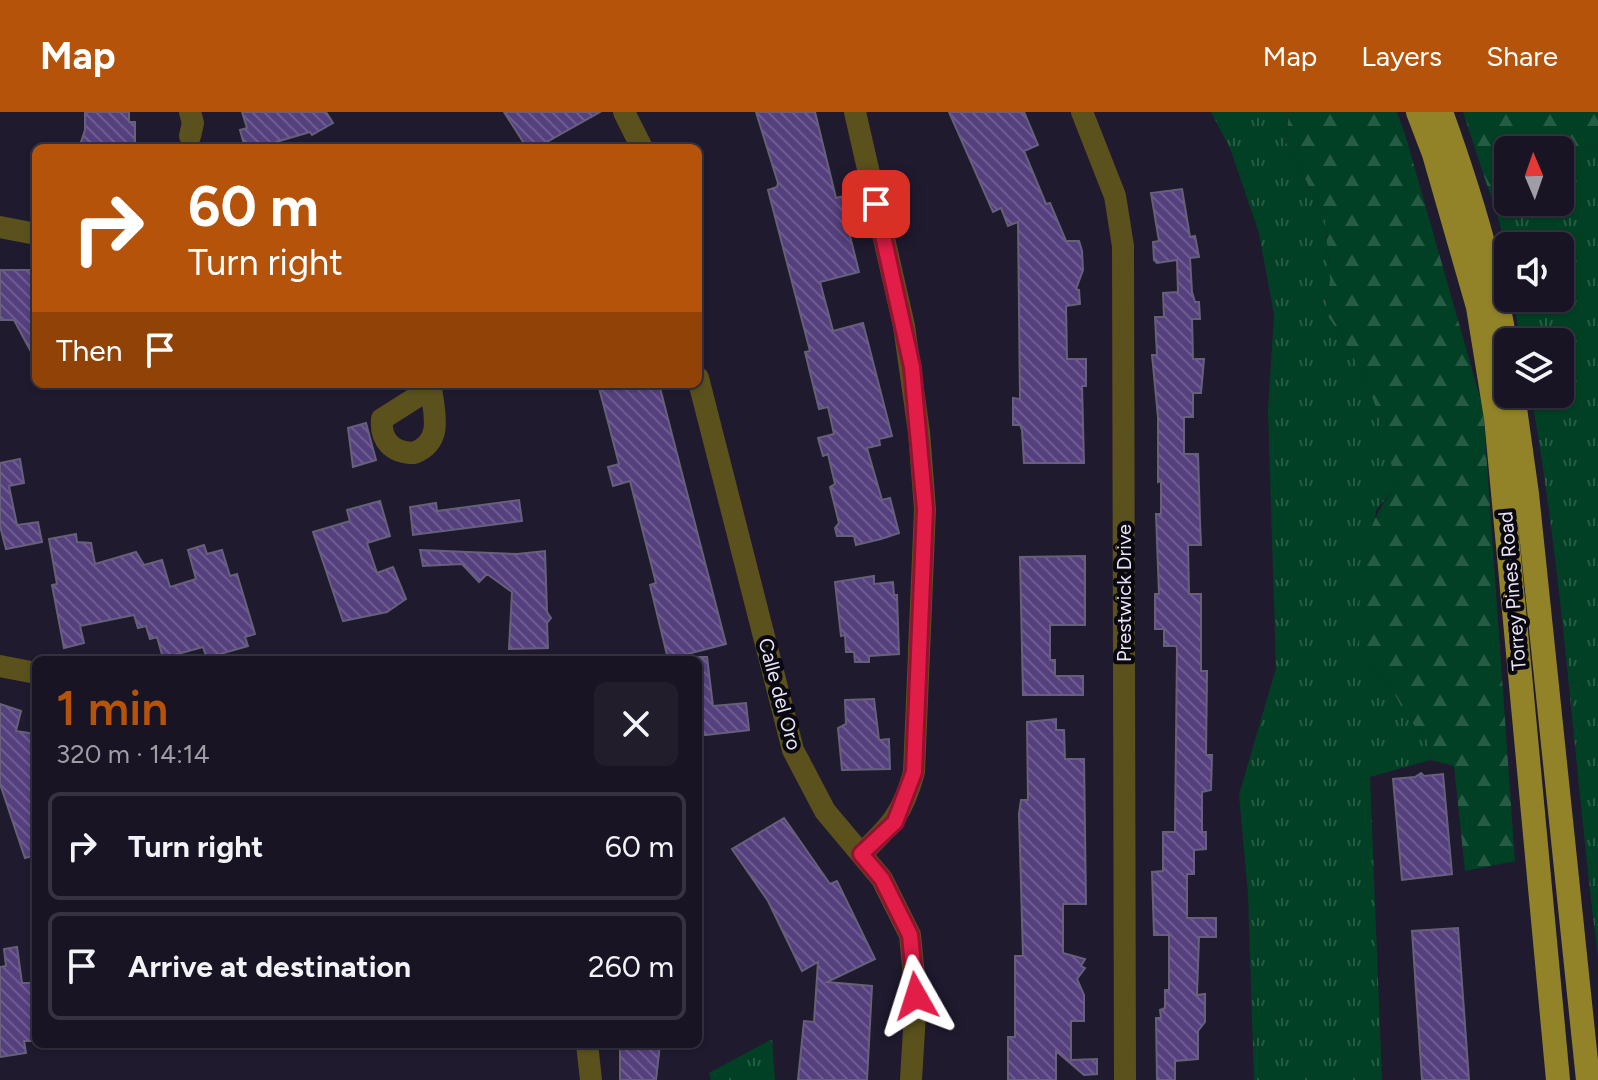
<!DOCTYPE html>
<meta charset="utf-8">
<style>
body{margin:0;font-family:Figtree,sans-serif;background:#211d2b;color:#f1f3f6;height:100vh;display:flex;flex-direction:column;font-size:30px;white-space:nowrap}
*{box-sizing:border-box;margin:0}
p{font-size:26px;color:#9f9ea6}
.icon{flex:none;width:44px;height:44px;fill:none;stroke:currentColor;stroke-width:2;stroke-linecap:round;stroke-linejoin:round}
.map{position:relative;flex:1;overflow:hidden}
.panel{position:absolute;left:32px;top:544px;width:670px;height:392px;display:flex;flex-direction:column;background:#181423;border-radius:12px;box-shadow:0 2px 6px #0004,0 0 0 2px #363341}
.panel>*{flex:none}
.guide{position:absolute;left:32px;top:32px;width:670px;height:244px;border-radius:12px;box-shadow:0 2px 6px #0004,0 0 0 2px #363341;background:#b45309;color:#fff;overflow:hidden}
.needle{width:52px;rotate:358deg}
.fabs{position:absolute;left:1494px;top:24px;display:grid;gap:16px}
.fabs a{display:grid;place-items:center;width:80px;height:80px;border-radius:12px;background:#181423;box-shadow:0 2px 6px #0004,0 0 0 2px #363341;font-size:40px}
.pin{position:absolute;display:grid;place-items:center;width:68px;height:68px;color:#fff;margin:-34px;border-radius:16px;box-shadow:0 4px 12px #0006}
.me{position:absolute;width:88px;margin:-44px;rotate:354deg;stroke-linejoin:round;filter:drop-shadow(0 0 6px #0008)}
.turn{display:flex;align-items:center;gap:28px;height:168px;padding:0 24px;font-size:36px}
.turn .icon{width:104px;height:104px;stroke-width:2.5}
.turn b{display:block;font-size:56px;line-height:68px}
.then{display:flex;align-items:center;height:76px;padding:0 24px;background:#0003;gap:16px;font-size:30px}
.round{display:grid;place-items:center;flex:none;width:84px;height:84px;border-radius:12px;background:#211d2b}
.headline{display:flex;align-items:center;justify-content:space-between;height:136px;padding:0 24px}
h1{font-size:48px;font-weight:600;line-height:60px;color:#b45309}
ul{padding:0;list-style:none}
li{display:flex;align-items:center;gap:24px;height:108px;margin:0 16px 12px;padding:0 8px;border:4px solid #363341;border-radius:12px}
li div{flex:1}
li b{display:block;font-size:30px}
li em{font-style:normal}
header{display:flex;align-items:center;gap:48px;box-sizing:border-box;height:112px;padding:0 40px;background:#b45309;color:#fff}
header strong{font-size:38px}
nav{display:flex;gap:44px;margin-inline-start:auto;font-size:28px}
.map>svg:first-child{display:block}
.grass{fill:url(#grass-tufts)}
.forest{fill:url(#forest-firs)}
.building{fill:url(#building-back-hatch);stroke:#67607a;stroke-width:2}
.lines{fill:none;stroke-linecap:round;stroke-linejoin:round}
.minor{stroke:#5a511c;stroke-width:22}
.major{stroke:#938328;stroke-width:24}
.route-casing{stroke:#92132f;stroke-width:20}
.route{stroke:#e11d48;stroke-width:14}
.labels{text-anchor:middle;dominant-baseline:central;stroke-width:8;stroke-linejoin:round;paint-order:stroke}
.street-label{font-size:20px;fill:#e9e5f4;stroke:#09070f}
</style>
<header>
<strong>Map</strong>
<nav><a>Map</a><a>Layers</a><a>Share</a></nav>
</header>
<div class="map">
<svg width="1598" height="968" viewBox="0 0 1598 968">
<defs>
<pattern id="grass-tufts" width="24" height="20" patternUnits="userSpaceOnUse" patternTransform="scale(2)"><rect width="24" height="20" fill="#014024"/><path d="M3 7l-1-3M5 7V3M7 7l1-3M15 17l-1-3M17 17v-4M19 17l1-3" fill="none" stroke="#265b44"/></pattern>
<pattern id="forest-firs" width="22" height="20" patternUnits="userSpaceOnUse" patternTransform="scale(2)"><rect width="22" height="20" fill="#014024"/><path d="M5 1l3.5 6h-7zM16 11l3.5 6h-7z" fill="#265b44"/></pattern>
<pattern id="building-back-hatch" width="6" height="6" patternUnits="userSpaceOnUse" patternTransform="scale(2)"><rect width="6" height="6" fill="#55407e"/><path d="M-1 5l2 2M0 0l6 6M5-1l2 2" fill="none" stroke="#6d5b91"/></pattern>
</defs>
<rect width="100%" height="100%" fill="#201a2f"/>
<path class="grass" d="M1211 0H1289L1286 30 1325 105 1330 168 1325 200C1367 260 1383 303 1396 375L1376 398 1359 547 1389 571 1405 602 1429 631 1431 648 1370 665 1382 968H1254L1248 781 1239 683 1276 556 1268 298 1274 203 1259 121 1230 36Z
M1598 32V845C1574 657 1564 468 1531 282H1560V230H1521L1513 186H1560V134H1508V156L1500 112 1538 90H1560V75L1577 37Z
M772 927 775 968H711L709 961Z"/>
<path class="forest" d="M1289 0H1397L1405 22 1483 296 1515 749 1465 759 1454 654 1431 648 1429 631 1405 602 1389 571 1359 547C1362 482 1351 427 1396 375 1382 301 1368 262 1325 200L1330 168 1325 105 1286 30Z
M1463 0H1598V32L1577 37 1560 75V38H1508V90H1538L1500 112Z"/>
<path class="building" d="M85 0H129V10H135V36H79L85 18Z
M242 0H326L333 11 312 23 310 20 276 30 278 36H245L240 18 247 16Z
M504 0H600L536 36H527Z
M756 0H815L836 86 848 83 855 106 852 107 855 118 849 120 859 160 820 170 833 219 863 211 892 324 879 327 880 333 867 336 882 388 890 386 899 421 881 427 856 433 854 424H837L835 416 839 411 830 375 835 372 828 342 823 344 818 326 834 322 828 295 819 297 805 240 810 239 768 78 777 75 778 71Z
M949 0H1024L1038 33 1024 39 1046 92 1050 91 1066 129H1079L1082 139 1083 158 1076 177 1079 178 1080 192 1066 194 1067 247H1086V274H1082L1084 351H1024L1022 318 1020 313H1013V286L1020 287 1018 110 1008 114 1001 96 993 100Z
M1182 77 1190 125 1195 124 1199 145 1190 146 1192 180 1195 190H1199L1200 207H1192L1193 247H1204L1201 281H1193V305H1184V342H1198L1200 409 1201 433H1188L1189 482H1201V559H1207L1206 643H1212L1211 678 1202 680V720H1206V737L1194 738V762H1187V806H1216V825H1199L1197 883 1205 882V910L1198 919V947L1175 949V968H1157L1156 906H1161L1160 898 1165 896V878H1169V823H1154L1152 760 1163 759V720H1175L1177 537 1176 534H1164V517H1155V482H1159L1156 402H1161V369L1158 370V305L1152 243H1157L1155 205H1164L1163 181 1178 180 1177 148 1157 151 1154 148 1153 130 1159 129 1151 81Z
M0 158H36V249L14 208H0Z
M598 272H659L726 532 668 547 650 473 656 471 630 369 613 374 608 355 619 352Z
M366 311 376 348 353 355 348 316Z
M20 347 24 371 9 374 17 413 38 410 42 430 6 437 0 414V351Z
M519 388 522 409 413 423 410 395 436 391 437 399Z
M380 389 390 424 367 431 377 461 393 455 406 487 387 500 343 509 313 420 350 409 347 398Z
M76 422 77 430 91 431 95 452 136 440 144 453 162 448 170 475 196 467 188 438 204 433 207 442 222 438 230 464 237 462 255 522 245 525 248 534 220 542 206 544 203 535 163 546 157 525 150 527 146 514 138 516 134 503 80 514 84 531 64 536 52 473 57 472 49 427Z
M420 438 517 442 545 439 547 500 551 506 547 511 548 536 509 537 512 480 487 462 479 470 462 452 423 454Z
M1085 444V513H1050V548H1055V564H1083V583H1023L1020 445Z
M874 464V472L893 470 894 483H897L899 542 869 544V550H855L854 540H846L845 523 841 524 835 470Z
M698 545H707L713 594 746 591 749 618 698 624Z
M874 587 879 628 889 627 890 657 842 658 838 616 846 612 845 588Z
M0 592 21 599 16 619 36 622V743L25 746 0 672Z
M1056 607V618H1064L1065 647H1084L1086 792H1063V841L1085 847 1081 854 1085 856 1077 867 1084 883V909H1071V948L1097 947V962L1084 963 1056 939V968H1008V925H1015V844H1023L1019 702 1021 688H1028L1027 610Z
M1421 661 1424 664 1443 662 1452 762 1402 768 1393 667 1415 665Z
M784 706 830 772 837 769 875 847 827 870 872 874 867 968H798L804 909 814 910 818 850 802 859 768 789 732 737Z
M1458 816 1469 968H1422L1412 819Z
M17 835 22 871H36V929H24L26 941 0 945V855L6 854 4 837Z
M644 932H660L656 968H620V937H644Z"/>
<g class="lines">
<path class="minor" d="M624 0 642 36
M855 0 904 214 919 320 925 397 914 660C903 701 891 714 861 742
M1082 0 1115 84 1123 134 1125 968
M190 24 193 11 190 0
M0 115 36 122
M698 266 793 638 825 699 882 767 910 823 916 884 911 968
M431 276C434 302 444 329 414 341 392 341 380 328 382 307Z
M0 554 36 561
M587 932 591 968"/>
<path class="major" d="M1418 0 1434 42 1478 195 1496 306 1558 968
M1441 0C1470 80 1496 164 1508 248
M1513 282 1527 382 1588 968"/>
</g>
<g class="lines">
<defs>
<path id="route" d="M876 92 912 255 925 397 914 660 895 710 861 742 882 767 910 823 916 884"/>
</defs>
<use href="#route" class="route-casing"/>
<use href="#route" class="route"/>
</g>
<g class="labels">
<g class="street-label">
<text transform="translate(1512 479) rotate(-95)">Torrey Pines Road</text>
<text transform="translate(1124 481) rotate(-90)">Prestwick Drive</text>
<text transform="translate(780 582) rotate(75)">Calle del Oro</text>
</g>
</g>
</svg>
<div class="fabs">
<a><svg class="needle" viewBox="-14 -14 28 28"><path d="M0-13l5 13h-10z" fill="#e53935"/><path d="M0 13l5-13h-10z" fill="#9f9ea6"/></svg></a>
<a><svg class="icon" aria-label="sound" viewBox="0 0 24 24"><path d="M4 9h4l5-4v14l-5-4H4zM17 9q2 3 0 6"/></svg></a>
<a><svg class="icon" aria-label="layers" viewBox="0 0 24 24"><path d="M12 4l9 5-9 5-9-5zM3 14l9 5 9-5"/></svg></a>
</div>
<div class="pin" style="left:876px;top:92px;background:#d93025"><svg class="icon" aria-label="arrive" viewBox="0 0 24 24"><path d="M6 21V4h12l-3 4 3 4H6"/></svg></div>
<svg class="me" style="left:916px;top:884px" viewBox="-20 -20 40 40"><path d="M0-17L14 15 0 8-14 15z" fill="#e11d48" stroke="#fff" stroke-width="4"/></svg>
<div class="guide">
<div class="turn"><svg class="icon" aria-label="right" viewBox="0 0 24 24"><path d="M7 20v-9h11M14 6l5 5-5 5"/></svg><div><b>60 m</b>Turn right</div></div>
<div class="then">Then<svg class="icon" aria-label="arrive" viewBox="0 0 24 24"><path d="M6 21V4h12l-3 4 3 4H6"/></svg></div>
</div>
<section class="panel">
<div class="headline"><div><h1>1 min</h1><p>320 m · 14:14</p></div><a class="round"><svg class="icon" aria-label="close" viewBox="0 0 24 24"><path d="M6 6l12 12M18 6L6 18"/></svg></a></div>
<ul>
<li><svg class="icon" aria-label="right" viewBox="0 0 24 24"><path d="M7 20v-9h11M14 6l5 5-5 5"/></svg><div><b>Turn right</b></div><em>60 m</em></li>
<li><svg class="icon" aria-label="arrive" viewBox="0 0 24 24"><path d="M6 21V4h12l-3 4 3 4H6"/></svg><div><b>Arrive at destination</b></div><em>260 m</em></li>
</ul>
</section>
</div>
